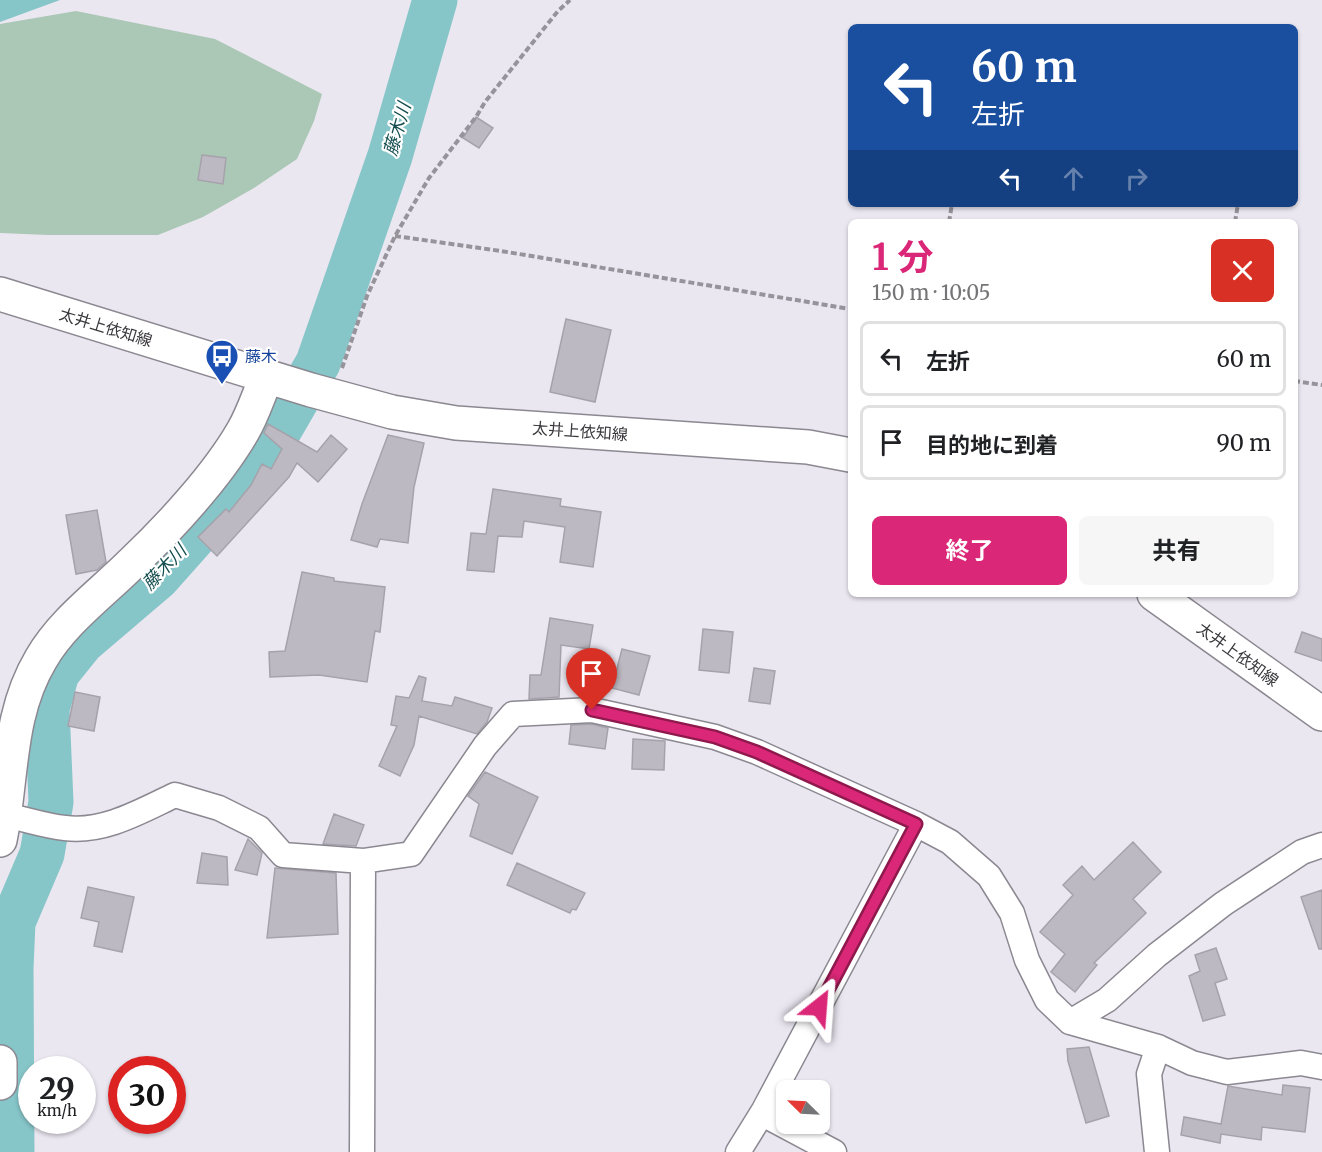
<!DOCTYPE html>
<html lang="ja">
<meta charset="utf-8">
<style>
body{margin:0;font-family:Merriweather,"Noto Sans JP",serif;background:#f6f6f6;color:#202124;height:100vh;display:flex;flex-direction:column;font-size:22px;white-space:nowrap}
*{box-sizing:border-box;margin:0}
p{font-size:20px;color:#757577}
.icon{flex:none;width:33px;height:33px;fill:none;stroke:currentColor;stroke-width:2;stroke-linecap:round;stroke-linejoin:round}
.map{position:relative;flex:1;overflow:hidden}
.sheet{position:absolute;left:848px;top:219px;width:450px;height:378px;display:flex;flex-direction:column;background:#fff;border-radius:9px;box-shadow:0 2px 4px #0004}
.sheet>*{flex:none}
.banner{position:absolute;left:848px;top:24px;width:450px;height:183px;border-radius:9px;box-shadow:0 2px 4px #0004;background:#1a4fa0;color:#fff;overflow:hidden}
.needle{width:39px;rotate:294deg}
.fabs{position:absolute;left:776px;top:1080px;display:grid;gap:12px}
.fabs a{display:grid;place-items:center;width:54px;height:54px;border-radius:9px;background:#fff;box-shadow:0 2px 4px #0004;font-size:30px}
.speed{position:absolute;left:18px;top:1056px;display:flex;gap:12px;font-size:30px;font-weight:700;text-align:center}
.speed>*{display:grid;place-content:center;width:78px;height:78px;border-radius:50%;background:#fff;box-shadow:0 2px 4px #0004;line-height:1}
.speed small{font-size:15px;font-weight:400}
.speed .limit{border:9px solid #d22;background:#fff;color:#111}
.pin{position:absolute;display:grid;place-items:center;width:51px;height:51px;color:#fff;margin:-62px -26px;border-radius:50% 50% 50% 0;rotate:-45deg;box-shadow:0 0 6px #0007}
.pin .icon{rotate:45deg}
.me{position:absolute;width:66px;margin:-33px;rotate:28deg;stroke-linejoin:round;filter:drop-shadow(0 0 4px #0008)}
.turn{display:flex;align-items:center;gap:21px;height:126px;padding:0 24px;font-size:27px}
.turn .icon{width:78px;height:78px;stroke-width:2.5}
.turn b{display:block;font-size:42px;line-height:51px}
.lanes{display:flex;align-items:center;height:57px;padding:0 24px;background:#0003;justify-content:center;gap:30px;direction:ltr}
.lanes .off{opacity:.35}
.round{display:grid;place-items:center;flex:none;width:63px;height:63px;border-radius:9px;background:#f6f6f6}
.summary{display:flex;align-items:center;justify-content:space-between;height:102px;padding:0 24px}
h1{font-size:36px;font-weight:700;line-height:45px;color:#db2777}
.action{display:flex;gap:12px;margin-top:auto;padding:12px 24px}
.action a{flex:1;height:69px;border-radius:9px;background:#db2777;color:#fff;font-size:24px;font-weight:700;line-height:69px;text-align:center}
.action a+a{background:#f6f6f6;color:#202124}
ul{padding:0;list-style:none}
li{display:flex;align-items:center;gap:18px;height:75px;margin:0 12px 9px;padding:0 12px;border:3px solid #e0e0e0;border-radius:9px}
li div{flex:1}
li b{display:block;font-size:22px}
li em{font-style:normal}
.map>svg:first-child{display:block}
.green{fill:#abc7b5}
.water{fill:#86c5c8}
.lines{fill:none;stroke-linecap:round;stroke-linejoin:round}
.river{stroke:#86c5c8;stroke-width:45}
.building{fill:#bdb9c2;stroke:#a6a2ab;stroke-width:1.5}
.street-casing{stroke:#8c8891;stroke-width:27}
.secondary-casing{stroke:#8c8891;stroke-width:36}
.path{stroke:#96939a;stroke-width:4;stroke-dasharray:6 3;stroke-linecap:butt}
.street{stroke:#fff;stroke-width:24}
.secondary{stroke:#fff;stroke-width:33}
.route-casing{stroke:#8e194d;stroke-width:15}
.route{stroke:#db2777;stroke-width:10}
.labels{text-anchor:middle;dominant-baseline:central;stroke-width:4.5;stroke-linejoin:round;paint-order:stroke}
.street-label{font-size:16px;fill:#3a383c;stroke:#fff}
.transit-label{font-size:16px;fill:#164399;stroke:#fff;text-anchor:start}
.water-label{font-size:18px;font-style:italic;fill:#144d4f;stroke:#fff}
</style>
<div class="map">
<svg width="1322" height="1152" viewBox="0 0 1322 1152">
<rect width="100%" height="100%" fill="#ebe7f1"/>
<path class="green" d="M76 11 215 39 322 94 314 121 297 159 254 188 203 217 158 235H48L0 233V24Z"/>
<path class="water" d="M0 0H60L0 22Z"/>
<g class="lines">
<path class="river" d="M12 1152 11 968 13 922 42 854 51 802 47 709 57 673 82 642 157 578 262 460 318 363 390 156 435 0"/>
</g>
<path class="building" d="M476 117 493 128 479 148 463 138Z
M202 155 226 158 223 184 198 180Z
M566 319 611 330 595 402 550 392Z
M268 424 317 452 331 435 347 449 318 482 297 463 289 477 217 556 198 537 226 509 229 512 251 485 262 464 271 469 282 449 264 433Z
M388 435 424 443 414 487 408 543 380 539 377 547 351 540 362 504Z
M493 489 561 499 560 506 601 512 593 567 560 562 565 527 524 521 522 537 498 536 494 572 467 570 471 533 486 534Z
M97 510 106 562 97 570 76 574 66 515Z
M302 572 334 578V581L385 587 380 632 375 631 367 682 319 675 270 677 269 652 285 651Z
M550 618 593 625 589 649 561 645 559 697 529 699 530 675H541Z
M703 629 733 632 729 673 699 670Z
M1302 632 1322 639V661L1295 652Z
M622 649 650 656 639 695 612 688Z
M754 668 775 671 770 704 749 701Z
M419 676 426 678 422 701 452 706 455 697 492 708 487 722 477 734 419 716 414 745 400 776 379 766 397 726 391 725 396 696 409 698Z
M75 692 100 697 94 731 68 726Z
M591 724 608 728 605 749 569 744 571 725Z
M633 739 665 741 664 770 632 769Z
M485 772 538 797 512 854 470 836 479 804 468 796Z
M334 814 364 825 356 846 323 844Z
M248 839 262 853 257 875 235 870Z
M1133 842 1161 872 1133 899 1146 913 1094 963 1097 965 1075 992 1051 972 1065 954 1040 932 1073 895 1063 885 1082 866 1094 880Z
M202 853 227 857 228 885 197 883Z
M517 863 585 893 576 910 572 909 570 913 507 885Z
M275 868 336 873 338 934 267 938Z
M88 887 134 897 122 952 94 946 99 922 81 918Z
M1322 890V949H1319L1301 897Z
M1216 948 1227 979 1215 983 1225 1015 1203 1021 1189 976 1200 971 1195 955Z
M1089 1047 1109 1116 1086 1123 1068 1061 1067 1049Z
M1283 1085 1310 1088 1305 1132 1262 1127 1261 1140 1221 1134 1220 1143 1181 1135 1184 1117 1221 1124 1228 1086 1282 1095Z"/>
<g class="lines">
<defs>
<path id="street" d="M5 815C25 819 45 826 65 828 104 833 141 811 175 795L219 808 259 828 283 855 363 861 411 854 485 746 513 714 592 710 715 737 757 752 916 824 950 842 989 876 1012 913 1027 960 1047 1000 1070 1022 1158 1047 1192 1063 1227 1072 1301 1063 1322 1067
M1070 1022 1107 1000 1157 955 1223 904 1302 852 1322 845
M764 1110 772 1119 834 1152
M362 1152 363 861
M738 1152 764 1110 916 824
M1157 1152 1149 1074 1158 1047"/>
<path id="secondary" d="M0 294 311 390 392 412 456 423 808 447 850 455
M1154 594 1322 714
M0 840C13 777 7 716 41 659 63 621 101 594 132 563 170 527 217 476 243 431 253 414 259 394 267 376
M0 1062V1083"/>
</defs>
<use href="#street" class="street-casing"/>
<use href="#secondary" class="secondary-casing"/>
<path class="path" d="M949 222 952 204
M1235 222 1238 204
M395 236 501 251 850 309
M342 368 367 296 395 236 429 178 476 117 485 102 558 11 570 0
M1294 381 1322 385"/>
<use href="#street" class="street"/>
<use href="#secondary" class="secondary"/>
</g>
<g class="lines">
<defs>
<path id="route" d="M592 710 715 737 757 752 916 824 819 1007"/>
</defs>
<use href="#route" class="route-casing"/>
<use href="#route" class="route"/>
</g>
<defs>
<symbol id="bus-pin" viewBox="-11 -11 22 30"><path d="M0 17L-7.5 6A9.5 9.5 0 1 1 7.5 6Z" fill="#1a4fb4" stroke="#fff"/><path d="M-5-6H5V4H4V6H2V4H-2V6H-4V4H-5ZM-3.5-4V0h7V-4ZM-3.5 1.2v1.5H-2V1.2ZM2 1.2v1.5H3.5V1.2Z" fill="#fff"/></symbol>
</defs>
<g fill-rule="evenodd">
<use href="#bus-pin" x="203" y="337" width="38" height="52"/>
</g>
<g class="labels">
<g class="street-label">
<text transform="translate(106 327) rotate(17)">太井上依知線</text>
<text transform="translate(580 431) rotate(4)">太井上依知線</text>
<text transform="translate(1238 654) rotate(36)">太井上依知線</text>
</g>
<g class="transit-label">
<text x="245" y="356">藤木</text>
</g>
<g class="water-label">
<text transform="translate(397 129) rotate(-74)">藤木川</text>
<text transform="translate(164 567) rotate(-46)">藤木川</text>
</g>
</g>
</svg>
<div class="fabs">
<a><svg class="needle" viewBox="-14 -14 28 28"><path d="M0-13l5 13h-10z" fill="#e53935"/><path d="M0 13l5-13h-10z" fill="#757577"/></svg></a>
</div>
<div class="speed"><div>29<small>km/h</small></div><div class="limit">30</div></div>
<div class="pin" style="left:592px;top:710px;background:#d93025"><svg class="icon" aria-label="arrive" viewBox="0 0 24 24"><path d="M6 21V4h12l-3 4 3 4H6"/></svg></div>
<svg class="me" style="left:819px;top:1007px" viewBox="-20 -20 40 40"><path d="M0-17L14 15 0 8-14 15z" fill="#db2777" stroke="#fff" stroke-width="4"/></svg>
<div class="banner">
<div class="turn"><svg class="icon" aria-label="left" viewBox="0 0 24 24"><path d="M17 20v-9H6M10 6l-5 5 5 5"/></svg><div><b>60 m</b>左折</div></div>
<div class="lanes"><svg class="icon" aria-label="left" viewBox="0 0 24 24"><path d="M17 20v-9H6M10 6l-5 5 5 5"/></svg><svg class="icon off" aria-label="ahead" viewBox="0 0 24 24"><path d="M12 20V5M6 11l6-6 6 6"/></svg><svg class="icon off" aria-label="right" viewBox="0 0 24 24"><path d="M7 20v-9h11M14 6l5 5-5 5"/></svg></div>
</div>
<section class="sheet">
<div class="summary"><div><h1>1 分</h1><p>150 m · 10:05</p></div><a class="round" style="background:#d93025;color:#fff"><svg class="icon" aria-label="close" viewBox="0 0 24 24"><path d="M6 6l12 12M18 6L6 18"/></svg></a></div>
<ul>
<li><svg class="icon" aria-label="left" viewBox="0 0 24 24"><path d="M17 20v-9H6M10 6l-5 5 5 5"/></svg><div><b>左折</b></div><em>60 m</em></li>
<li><svg class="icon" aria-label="arrive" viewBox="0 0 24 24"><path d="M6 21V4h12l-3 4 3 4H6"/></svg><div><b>目的地に到着</b></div><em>90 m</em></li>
</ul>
<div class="action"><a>終了</a><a>共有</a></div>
</section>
</div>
